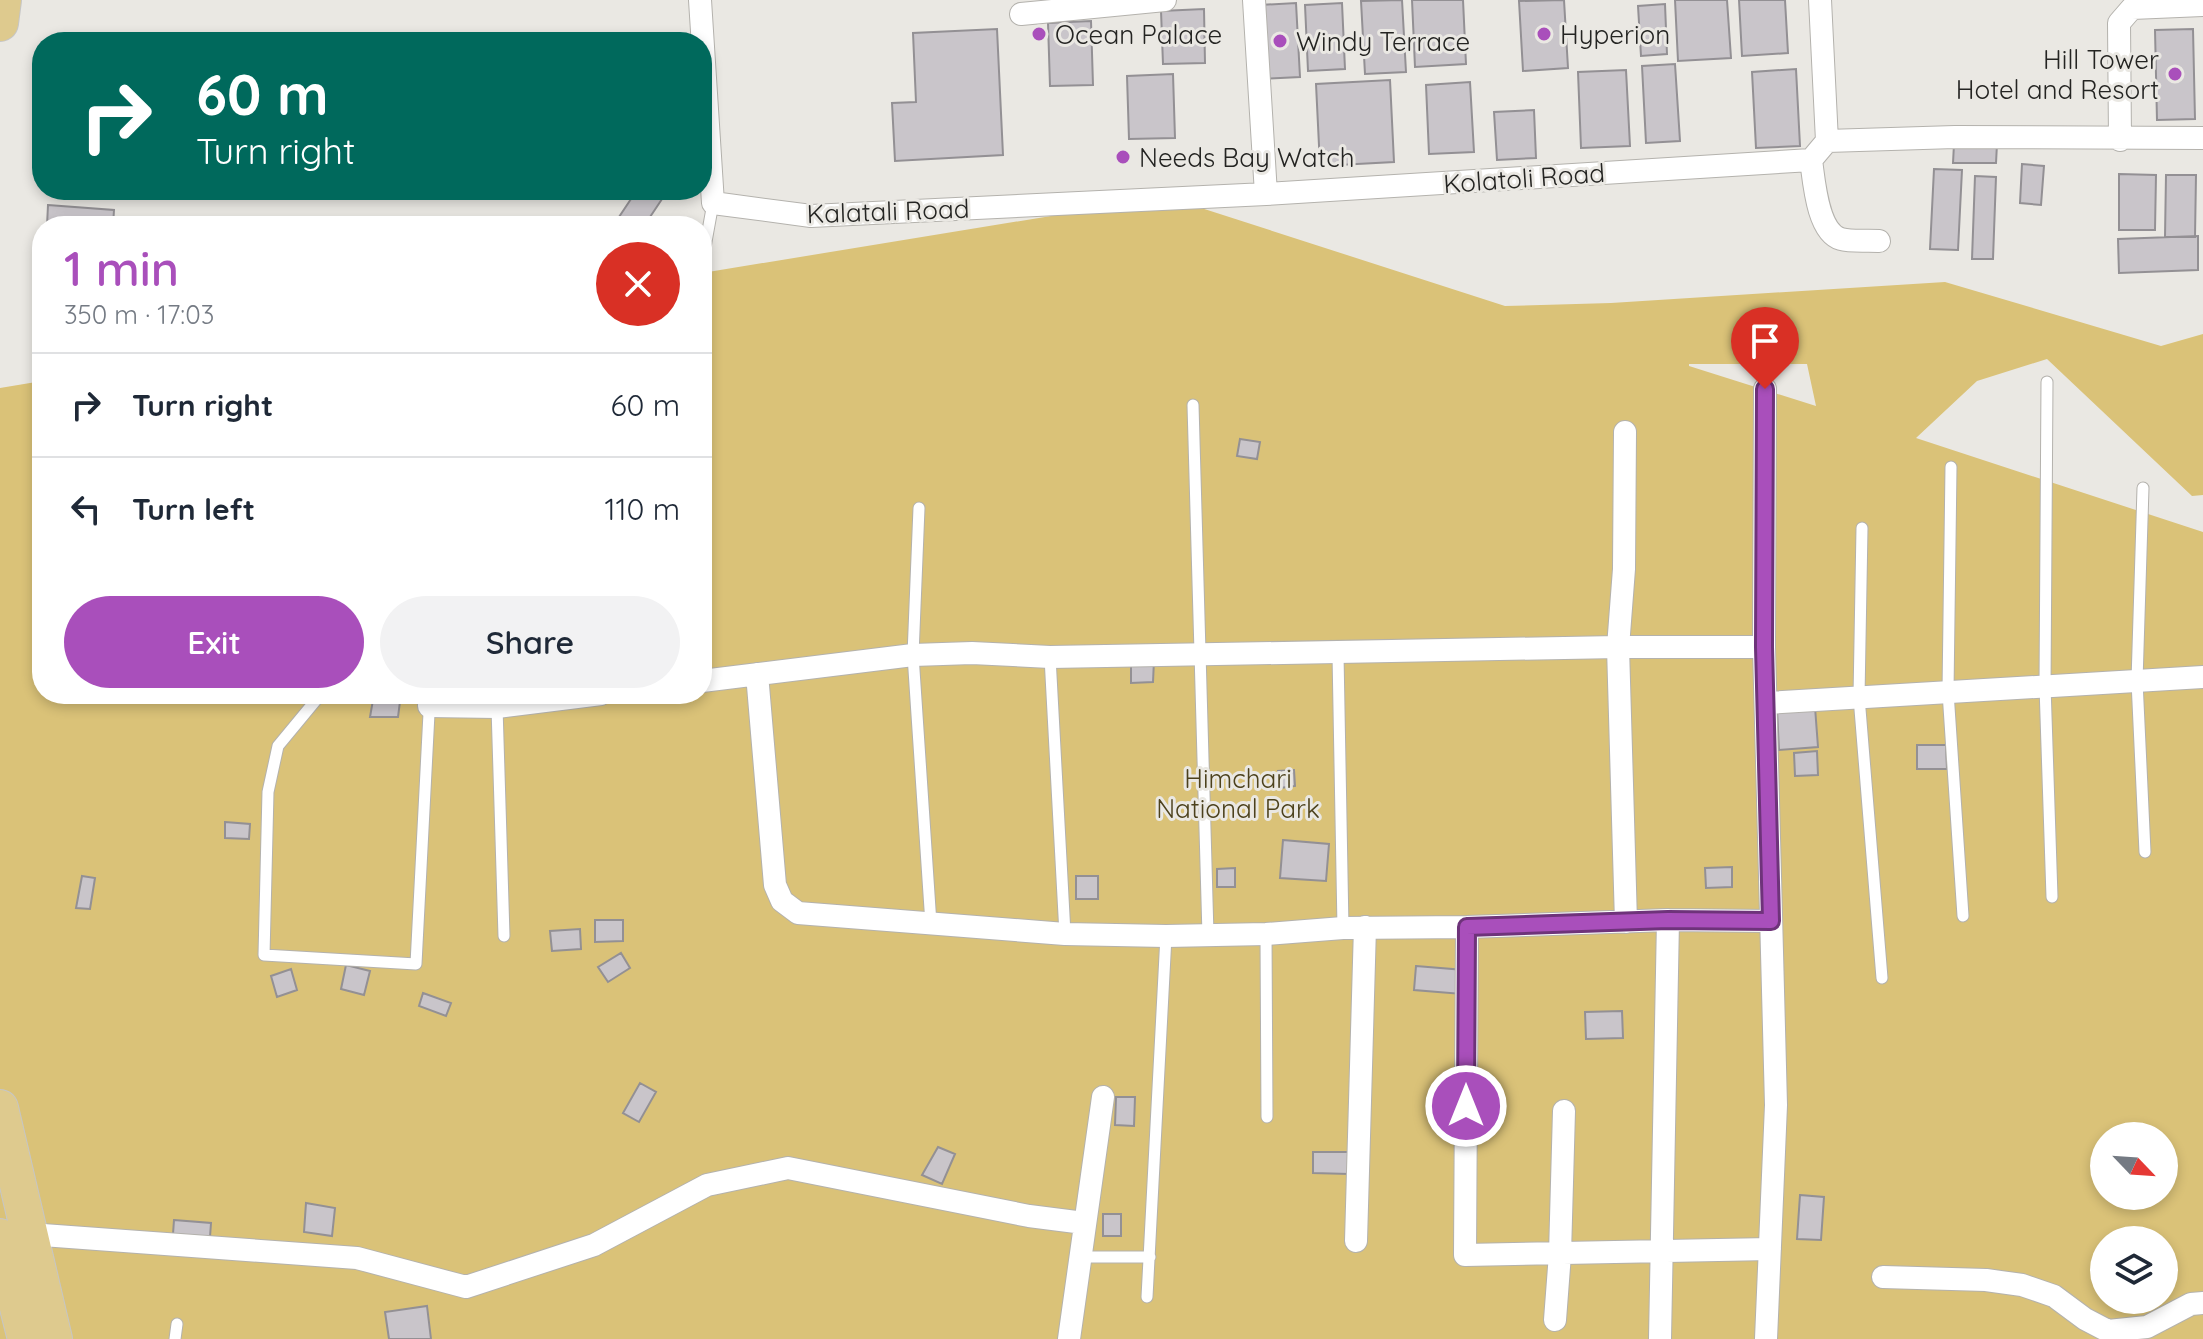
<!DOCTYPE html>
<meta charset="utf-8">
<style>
body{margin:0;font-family:Quicksand,sans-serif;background:#f2f2f3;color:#1f2937;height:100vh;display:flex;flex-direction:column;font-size:30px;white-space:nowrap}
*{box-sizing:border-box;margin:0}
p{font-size:26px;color:#747a83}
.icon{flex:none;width:44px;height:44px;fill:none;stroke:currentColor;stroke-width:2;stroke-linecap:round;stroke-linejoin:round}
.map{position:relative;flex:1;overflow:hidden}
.drawer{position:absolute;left:32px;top:216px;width:680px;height:488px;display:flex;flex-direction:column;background:#fff;border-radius:32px;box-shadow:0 4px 12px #0003}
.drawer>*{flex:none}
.top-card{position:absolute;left:32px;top:32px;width:680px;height:168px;border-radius:32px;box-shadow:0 4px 12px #0003;background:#00695c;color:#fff;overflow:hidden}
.needle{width:52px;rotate:115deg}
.fabs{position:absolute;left:2090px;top:1122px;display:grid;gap:16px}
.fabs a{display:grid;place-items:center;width:88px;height:88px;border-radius:50%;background:#fff;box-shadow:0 4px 12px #0003;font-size:40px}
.pin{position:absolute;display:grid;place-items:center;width:68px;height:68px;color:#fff;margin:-82px -34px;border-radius:50% 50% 50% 0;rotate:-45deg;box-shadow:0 0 8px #0007}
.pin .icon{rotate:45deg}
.me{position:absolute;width:88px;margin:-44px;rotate:0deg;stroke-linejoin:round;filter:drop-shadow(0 0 6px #0008)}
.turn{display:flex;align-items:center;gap:28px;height:168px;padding:0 32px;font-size:36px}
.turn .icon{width:104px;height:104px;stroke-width:2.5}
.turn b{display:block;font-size:56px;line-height:68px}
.round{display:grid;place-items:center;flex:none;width:84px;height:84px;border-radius:42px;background:#f2f2f3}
.headline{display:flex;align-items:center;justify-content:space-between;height:136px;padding:0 32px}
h1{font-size:48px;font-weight:600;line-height:60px;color:#a94fbb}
.button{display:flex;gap:16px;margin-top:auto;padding:16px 32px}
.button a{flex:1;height:92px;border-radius:48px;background:#a94fbb;color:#fff;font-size:32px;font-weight:600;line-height:92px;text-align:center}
.button a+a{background:#f2f2f3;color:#1f2937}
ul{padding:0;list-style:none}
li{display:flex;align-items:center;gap:24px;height:104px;padding:0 32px;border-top:2px solid #e0e1e3}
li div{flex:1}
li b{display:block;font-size:30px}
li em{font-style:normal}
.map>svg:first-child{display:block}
.green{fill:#dac278;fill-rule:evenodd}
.building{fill:#c9c5ca;stroke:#939094;stroke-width:2}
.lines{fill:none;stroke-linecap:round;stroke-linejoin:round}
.service-casing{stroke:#b4b2ad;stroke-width:13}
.minor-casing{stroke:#b4b2ad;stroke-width:24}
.trunk-casing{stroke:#c6c6c6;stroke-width:38}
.service{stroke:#fff;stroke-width:11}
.minor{stroke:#fff;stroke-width:22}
.trunk{stroke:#deca8e;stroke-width:36}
.route-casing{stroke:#6e337a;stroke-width:20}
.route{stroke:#a94fbb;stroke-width:14}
.poi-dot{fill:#a94fbb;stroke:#eae8e3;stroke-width:3}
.labels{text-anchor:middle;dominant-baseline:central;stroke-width:6;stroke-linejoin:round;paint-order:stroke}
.poi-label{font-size:26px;fill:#242422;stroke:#eae8e3;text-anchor:start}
.street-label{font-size:26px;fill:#242422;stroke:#eae8e3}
.park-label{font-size:26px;fill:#4c411c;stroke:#eae8e3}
</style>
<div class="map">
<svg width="2203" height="1339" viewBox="0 0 2203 1339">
<rect width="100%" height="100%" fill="#eae8e3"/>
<path class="green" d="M1167 197 1505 306 1611 303 1945 282 2161 346 2203 334V495L2192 496 2047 359 1977 381 1916 438 2203 532V1339H0V388L42 381V694H702V273ZM1689 364H1807L1816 406 1689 366ZM2104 1136H2164V1196H2104ZM2104 1240H2164V1300H2104Z"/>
<path class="building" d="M1402 0 1406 72 1365 74 1361 1Z
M1412 0H1463L1466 64 1415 67Z
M1564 0 1568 68 1523 71 1519 1Z
M1675 0H1727L1731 58 1678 61Z
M1739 0H1785L1788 53 1742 56Z
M1296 3 1300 77 1263 79 1260 5Z
M1342 3 1345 69 1308 71 1305 5Z
M1665 4 1667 54 1641 56 1638 6Z
M1204 9 1205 63 1163 64 1161 11Z
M1091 21 1093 85 1050 86 1048 23Z
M997 29 1003 155 895 161 892 103 916 102 913 33Z
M2193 29 2195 119 2157 120 2155 30Z
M1675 64 1680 141 1646 143 1642 66Z
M1796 69 1800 146 1756 148 1752 72Z
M1626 70 1630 146 1581 148 1578 72Z
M1173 74 1175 138 1129 139 1127 76Z
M1390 80 1394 162 1320 166 1316 84Z
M1470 82 1474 152 1429 154 1426 85Z
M1534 110 1536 158 1497 160 1494 112Z
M1954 144H1997L1996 163H1953Z
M2022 164 2044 166 2041 205 2020 203Z
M1934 169 1962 170 1958 250 1930 249Z
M2119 174 2156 175 2155 230H2119Z
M2166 175H2196L2195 237H2165Z
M1975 176 1996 177 1993 259H1972Z
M637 190H668L644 226H613Z
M48 205 114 210 113 226H47Z
M2198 236V270L2119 273 2118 239Z
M42 291V389L35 388Z
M1240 439 1260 442 1257 459 1237 456Z
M1131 660H1154L1153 682 1131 683Z
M374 694H401L398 717H370Z
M1815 707 1818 747 1779 750 1777 710Z
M1917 745H1946L1947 769H1917Z
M1817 751 1818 775 1795 776 1794 753Z
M1294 770 1295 786 1280 788 1278 771Z
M225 822 250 824 249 839 225 838Z
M1283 840 1329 844 1326 881 1280 878Z
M1732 867V887L1706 888 1705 868Z
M1235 868V887H1217V869Z
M82 876 95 878 90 909 76 908Z
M1076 876H1098V899H1076Z
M595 920H623V941L595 942Z
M580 929 581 949 552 951 550 931Z
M621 953 630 968 608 982 598 967Z
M346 965 370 971 364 995 341 989Z
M1416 966 1464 970 1462 994 1414 990Z
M291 969 297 990 277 997 271 976Z
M423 993 451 1003 446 1016 419 1006Z
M1622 1011 1623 1038 1586 1039 1585 1012Z
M640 1083 656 1092 639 1122 623 1113Z
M1116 1097H1135L1134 1126 1115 1125Z
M938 1147 955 1154 942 1184 922 1175Z
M1313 1152H1349V1174L1313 1173Z
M1800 1195 1824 1197 1821 1240 1797 1239Z
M306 1203 335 1208 332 1236 304 1232Z
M1103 1214H1121V1236H1103Z
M174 1220 211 1223 210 1237 173 1234Z
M427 1306 431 1339H389L385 1312Z"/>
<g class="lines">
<defs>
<path id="service" d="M702 264 713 203
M2047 382 2045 686 2052 897
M1193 405 1208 935
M1951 467 1948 692 1963 916
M2143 488 2137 681 2145 852
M919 508 913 655 931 924
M1862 528 1859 697 1882 978
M1338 654 1343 928
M1050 657 1065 934
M321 694 278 746 268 792 264 955 416 964 430 694
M497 707 504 936
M1266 934 1267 1117
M1081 1257H1150
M1147 1297 1166 936
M175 1339 177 1324"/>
<path id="minor" d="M700 0 713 203 811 216 1266 194 1811 160 1827 141 1820 0
M1254 0 1266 194
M1021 14 1165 0
M2120 140 2119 23 2132 8 2203 5
M1827 141 1955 137 2203 138
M1811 160C1814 180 1817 232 1841 239 1852 242 1867 240 1879 241
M1765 389 1764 647 1776 1105 1766 1339
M1625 432 1624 569 1618 647 1626 922
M757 674 775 885 782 901 798 913 1065 934 1166 936 1266 934 1343 928 1467 927 1668 920 1771 921
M702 681 913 655 972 653 1050 657 1618 647H1764
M1767 703 2203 677
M429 706 497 707 601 694
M1467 927 1465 1255 1770 1249
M29 1234 357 1258 466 1287 594 1245 707 1185 788 1168 1029 1216 1084 1223
M1356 1241 1365 927
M1883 1277 1986 1280 2022 1285 2054 1296 2085 1319 2108 1331 2147 1327 2191 1304 2203 1303
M1555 1320 1560 1254 1564 1111
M1069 1339 1103 1097
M1660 1339 1668 920"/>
<path id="trunk" d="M0 23 3 0
M0 1108 54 1339
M0 1237 26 1339"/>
</defs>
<use href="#service" class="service-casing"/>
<use href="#minor" class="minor-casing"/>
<use href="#trunk" class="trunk-casing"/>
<use href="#service" class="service"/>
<use href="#minor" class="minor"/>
<use href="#trunk" class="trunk"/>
</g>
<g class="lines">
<defs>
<path id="route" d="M1466 1106 1467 927 1668 920 1771 921 1764 647 1765 389"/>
</defs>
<use href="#route" class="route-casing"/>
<use href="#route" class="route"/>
</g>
<g class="poi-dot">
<circle cx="1039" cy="34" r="8"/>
<circle cx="1544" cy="34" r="8"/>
<circle cx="1280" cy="41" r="8"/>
<circle cx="2175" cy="74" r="8"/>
<circle cx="1123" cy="157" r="8"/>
</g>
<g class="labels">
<g class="poi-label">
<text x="1055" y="34">Ocean Palace</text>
<text x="1560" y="34">Hyperion</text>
<text x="1296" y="41">Windy Terrace</text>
<text x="2159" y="59" text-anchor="end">Hill Tower<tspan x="2159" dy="30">Hotel and Resort</tspan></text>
<text x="1139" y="157">Needs Bay Watch</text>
</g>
<g class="street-label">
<text transform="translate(1524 178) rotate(-4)">Kolatoli Road</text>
<text transform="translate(888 211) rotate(-2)">Kalatali Road</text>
</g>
<g class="park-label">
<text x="1238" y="778">Himchari<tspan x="1238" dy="30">National Park</tspan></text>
</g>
</g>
</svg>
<div class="fabs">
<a><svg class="needle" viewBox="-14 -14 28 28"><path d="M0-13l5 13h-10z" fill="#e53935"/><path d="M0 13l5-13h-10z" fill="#747a83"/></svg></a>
<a><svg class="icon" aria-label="layers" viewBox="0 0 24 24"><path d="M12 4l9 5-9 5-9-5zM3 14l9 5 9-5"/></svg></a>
</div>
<div class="pin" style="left:1765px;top:389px;background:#d93025"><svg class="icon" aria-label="arrive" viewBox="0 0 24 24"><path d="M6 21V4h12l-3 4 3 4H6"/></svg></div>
<svg class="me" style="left:1466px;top:1106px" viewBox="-20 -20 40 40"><circle r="17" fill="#a94fbb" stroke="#fff" stroke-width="3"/><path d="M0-11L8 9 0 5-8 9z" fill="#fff"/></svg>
<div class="top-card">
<div class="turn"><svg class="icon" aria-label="right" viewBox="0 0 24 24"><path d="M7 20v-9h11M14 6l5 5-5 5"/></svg><div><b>60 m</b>Turn right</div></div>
</div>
<section class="drawer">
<div class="headline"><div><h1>1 min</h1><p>350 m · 17:03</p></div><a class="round" style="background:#d93025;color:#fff"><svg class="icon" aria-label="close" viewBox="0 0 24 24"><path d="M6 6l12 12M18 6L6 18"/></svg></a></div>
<ul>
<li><svg class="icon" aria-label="right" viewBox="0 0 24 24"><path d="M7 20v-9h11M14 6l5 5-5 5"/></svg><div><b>Turn right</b></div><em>60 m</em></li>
<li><svg class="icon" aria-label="left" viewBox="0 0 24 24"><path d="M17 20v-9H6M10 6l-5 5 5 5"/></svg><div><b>Turn left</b></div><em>110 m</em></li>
</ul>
<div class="button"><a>Exit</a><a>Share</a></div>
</section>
</div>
